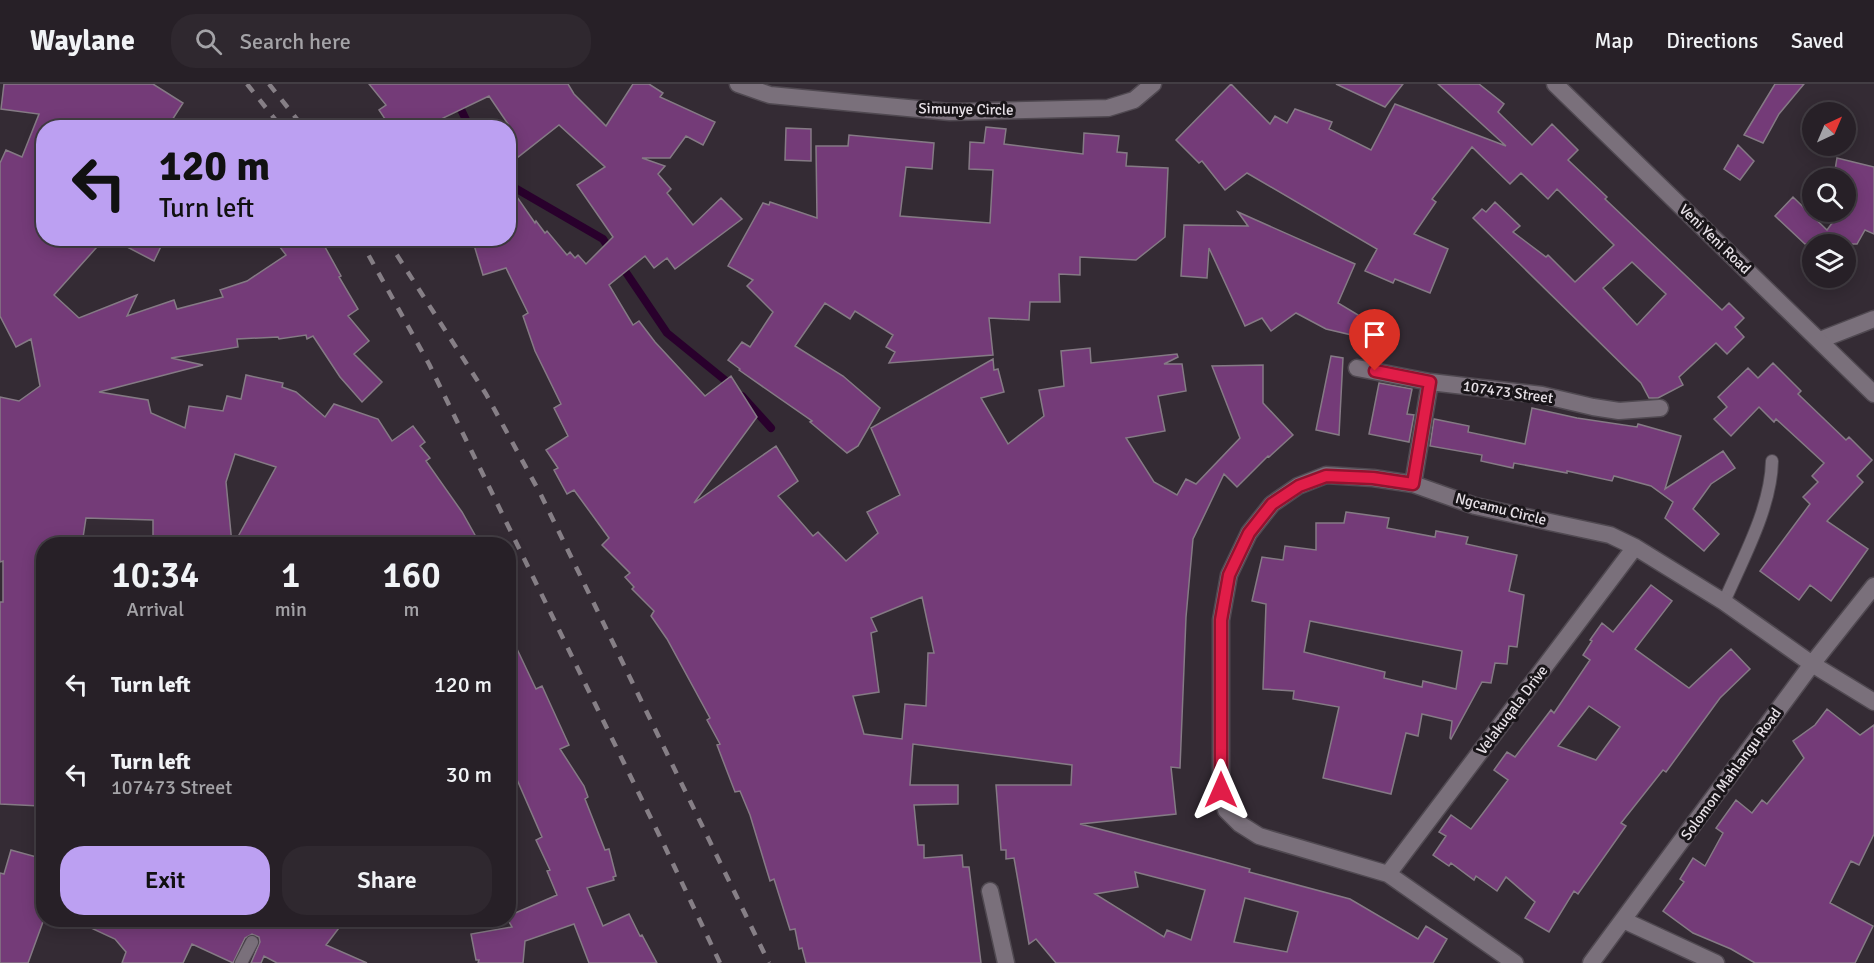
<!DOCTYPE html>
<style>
body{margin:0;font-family:Signika,sans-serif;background:#2f282f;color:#f1f3f6;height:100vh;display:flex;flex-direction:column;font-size:22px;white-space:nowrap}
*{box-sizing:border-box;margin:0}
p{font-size:20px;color:#a4a3a7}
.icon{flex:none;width:33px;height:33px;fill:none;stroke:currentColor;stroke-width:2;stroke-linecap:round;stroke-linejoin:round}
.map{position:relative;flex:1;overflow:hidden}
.sheet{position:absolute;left:36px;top:453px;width:480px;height:390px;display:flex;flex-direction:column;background:#272027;border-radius:24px;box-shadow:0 3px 15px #0003,0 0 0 2px #433e44}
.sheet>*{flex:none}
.banner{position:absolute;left:36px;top:36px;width:480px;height:126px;border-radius:24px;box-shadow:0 3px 15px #0003,0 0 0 2px #433e44;background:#bca0f2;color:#111;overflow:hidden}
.needle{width:39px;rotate:44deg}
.controls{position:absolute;left:1802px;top:18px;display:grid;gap:12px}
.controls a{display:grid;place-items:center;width:54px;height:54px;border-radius:50%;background:#272027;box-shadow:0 3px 15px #0003,0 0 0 2px #433e44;font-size:30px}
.pin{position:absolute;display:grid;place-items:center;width:51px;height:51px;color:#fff;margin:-62px -26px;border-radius:50% 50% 50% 0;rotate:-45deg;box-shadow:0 0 6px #0007}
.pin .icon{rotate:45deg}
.me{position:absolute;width:66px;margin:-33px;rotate:0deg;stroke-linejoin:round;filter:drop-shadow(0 0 4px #0008)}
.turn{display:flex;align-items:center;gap:21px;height:126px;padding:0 24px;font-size:27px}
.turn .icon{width:78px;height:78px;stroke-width:2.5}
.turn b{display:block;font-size:42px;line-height:51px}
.eta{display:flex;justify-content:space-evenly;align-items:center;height:102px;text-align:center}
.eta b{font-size:36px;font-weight:600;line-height:42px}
.primary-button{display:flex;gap:12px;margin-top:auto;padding:12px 24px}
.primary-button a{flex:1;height:69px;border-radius:24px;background:#bca0f2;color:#111;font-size:24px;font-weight:600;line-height:69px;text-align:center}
.primary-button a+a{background:#2f282f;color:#f1f3f6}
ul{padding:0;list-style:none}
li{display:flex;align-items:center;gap:18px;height:90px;padding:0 24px}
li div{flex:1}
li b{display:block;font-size:22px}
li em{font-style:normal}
header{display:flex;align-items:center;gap:36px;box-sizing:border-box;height:84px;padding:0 30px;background:#272027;border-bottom:2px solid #433e44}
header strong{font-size:28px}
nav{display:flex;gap:33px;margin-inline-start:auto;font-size:21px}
.search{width:420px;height:54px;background:#2f282f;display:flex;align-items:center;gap:15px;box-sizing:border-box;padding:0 21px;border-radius:24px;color:#a4a3a7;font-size:22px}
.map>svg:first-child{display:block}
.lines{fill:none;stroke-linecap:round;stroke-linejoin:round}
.stream{stroke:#29002c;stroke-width:8}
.building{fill:#743b78;stroke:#857a85;stroke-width:1.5;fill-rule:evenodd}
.service-casing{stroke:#504951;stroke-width:14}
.minor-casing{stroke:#504951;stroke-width:19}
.tertiary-casing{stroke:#504951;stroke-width:19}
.service{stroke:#7a707b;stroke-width:12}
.minor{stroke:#7a707b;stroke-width:16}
.tertiary{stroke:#7a707b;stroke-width:16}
.rail{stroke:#867f86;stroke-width:4.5;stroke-dasharray:10 10;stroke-linecap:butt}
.route-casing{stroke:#92132f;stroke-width:15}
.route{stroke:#e11d48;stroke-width:10}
.labels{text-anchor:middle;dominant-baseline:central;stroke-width:6;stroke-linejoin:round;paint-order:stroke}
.street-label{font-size:15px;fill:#e7e1e7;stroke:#191519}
</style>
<header>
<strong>Waylane</strong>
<div class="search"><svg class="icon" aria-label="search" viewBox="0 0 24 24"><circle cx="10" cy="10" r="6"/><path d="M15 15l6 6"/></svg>Search here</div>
<nav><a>Map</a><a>Directions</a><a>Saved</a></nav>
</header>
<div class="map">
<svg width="1874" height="879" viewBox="0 0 1874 879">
<rect width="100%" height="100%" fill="#342b34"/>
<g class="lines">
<path class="stream" d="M452 0 454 11 470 44
M508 100 603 155 610 166
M621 181 667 249 731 301
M742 312 771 344"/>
</g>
<path class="building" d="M4 0H153L183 19 167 44H44V154H105L54 211 79 234 137 211 127 232 174 216 177 225 223 213 220 206 247 197 286 171 273 154H320L341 192 339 193 358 225 348 232 369 257 354 270 382 298 362 318 340 293 313 252 307 255 306 251 279 255 278 253 237 255 238 263 171 274 203 281 99 308 148 316 151 329 185 344 189 322 223 327 227 312 241 315 246 291 283 299 282 303 296 308 325 333 334 320 378 335 392 357 413 342 425 358 420 362 430 374 426 377 462 428 480 460H234L276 383 235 370 226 398 232 460H185L186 453H153V436L86 434 82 460H44V615H40L41 680 44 681V705H41L40 722 0 720V518H3V477L0 478V313L19 317 40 302 31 255 16 263 0 232V79L6 66 22 73 39 30 1 25Z
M369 0H568L574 10 606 42 633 0H649L663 9 660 13 715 38 703 61 686 52 670 74H642L665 82 658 90 671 105 667 109 693 141 721 114 742 135 675 185 667 174 654 184 645 172 609 201 633 241 639 237 655 258 705 312 731 292 757 333 694 419 776 362 798 397 778 412 813 452 818 448 846 477 878 449 867 428 900 411 871 344 993 275 994 286 998 285 1004 308 981 314 1008 360 1044 332 1039 306 1064 302 1061 267 1090 264 1091 279 1177 270 1178 273 1164 280H1182L1186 307 1158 312 1165 347 1126 354 1154 398 1177 411 1186 395 1196 400 1240 354 1212 282 1263 281V319L1293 351 1269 373 1268 372 1237 403 1224 390 1193 455 1186 533 1180 684 1171 683 1176 730 1080 740 1214 775 1250 785 1249 788 1350 815 1418 855 1426 842 1447 855 1433 879H1056L1036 855 1029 860 1014 774 1006 775V766H1001L996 701H1071L1072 681 913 660 910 701H958V720L914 721 918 761H924V774L962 771 963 783H969L981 879H806L802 864 799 865 795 845 790 846 774 795 770 797 750 731 740 707 735 708 717 661 720 660 707 636 710 634 667 555 651 532 654 527 632 505 634 503 625 493 630 489 602 461 609 454 574 406 567 410 554 386 558 384 546 366 568 352 554 324 561 320 535 267 523 232 528 229 506 184 483 191 474 161 493 154H508V100L535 139 536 137 545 149 547 147 567 171 570 168 575 174 578 171 586 180 613 153 577 101 605 83 559 41 508 81V40L489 12 443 34 447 44H391L379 26 386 21ZM922 513 934 569H928L926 622 905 620 902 655 864 650 853 612 879 608 871 549 877 547 871 534ZM1135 788 1205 806 1191 856 1167 846 1164 853 1095 810 1138 803ZM1245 814 1298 828 1287 868 1234 858Z
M1231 0 1270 40 1275 32 1287 39 1295 25 1332 38 1329 45 1371 66 1395 20 1506 62 1438 0H1479L1504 20 1498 28 1532 61 1552 40 1578 66 1568 76 1607 113 1605 115 1722 226 1729 219 1744 234 1735 243 1744 253 1727 270 1716 259 1679 293 1683 301 1658 314H1649L1641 299 1473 134 1482 125 1486 128 1495 118 1520 142 1513 148 1546 173 1548 171 1575 198 1614 161 1557 105 1548 115 1521 89 1510 100 1472 63 1432 115 1436 118 1414 150 1448 165 1430 209 1395 195 1393 199 1365 187 1377 165 1247 89 1225 106 1202 77 1199 79 1176 56ZM1632 178 1666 210 1637 241 1603 204Z
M1336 0H1403L1385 23Z
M1775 0H1804L1779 30 1763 59 1744 51Z
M986 43 1006 45 1004 60 1083 70 1084 49 1119 52 1117 68 1127 69 1126 82 1168 84 1165 153 1136 176 1080 173V191L1059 190 1060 218H1030L1029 236 989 234 993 271 889 279 895 268 886 263 893 251 855 227 850 235 825 219 795 262 843 292 880 324 858 362 847 369 810 338 812 337 739 286 740 285 728 276 742 258 750 263 773 228 747 202 753 196 728 182 763 119 769 121 770 118 817 134 816 62H848L849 51 934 59 932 85 906 83 900 132 990 139 993 86 969 85 970 58 984 59Z
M786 44 811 45V77L785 76Z
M1738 61 1754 77 1740 96 1724 85Z
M1837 74 1874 83V150L1865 146 1857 160H1805L1775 132 1793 113 1827 146 1840 128H1845V94L1834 92Z
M1238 128 1355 180 1338 219 1358 231 1374 234 1369 255 1326 245 1296 229 1271 247 1262 234 1245 242 1209 164 1207 194 1181 192 1184 141 1248 142Z
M110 154H165L154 177Z
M1331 272 1343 274 1339 351 1316 346Z
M1773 279 1801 307 1798 310 1846 356 1849 353 1872 376 1857 392 1863 398 1827 437 1868 465 1831 517 1810 501 1799 516 1760 487 1810 420 1803 413 1818 398 1812 392 1824 379 1776 335 1774 338 1759 323 1731 352 1714 335 1727 323 1718 313 1748 284 1758 294Z
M1379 299 1412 305 1407 330 1414 331 1409 358 1369 350Z
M1532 324 1577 334 1637 343 1638 340 1681 352 1665 405 1723 367 1735 384 1711 400 1693 425 1719 450 1704 467 1665 434 1673 418 1651 402 1614 392 1612 397 1567 387V389L1514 379 1513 384 1481 377 1482 371 1430 362 1434 335 1469 342 1468 348 1525 360Z
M1346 428 1389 434 1387 444 1435 453 1436 447 1468 453 1466 460 1517 471 1509 507 1524 511 1517 563 1509 562 1507 580 1495 579 1491 599 1482 598 1451 655 1450 654 1452 637 1422 630 1418 652 1406 649 1391 710 1323 694 1339 623 1293 615 1294 607 1263 605 1266 520 1252 517 1262 473 1283 476 1285 462 1316 466V439H1344ZM1310 537 1462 567 1456 605 1423 597 1422 603 1384 594 1385 588 1304 568Z
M1651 501 1672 517 1635 565 1689 604 1731 565 1750 585 1720 614 1666 688 1663 686 1621 739 1626 742 1578 810 1574 807 1549 848 1525 834 1535 818 1506 793 1497 807 1476 792 1474 796 1451 779 1449 782 1433 771 1446 752 1439 748 1451 731 1471 745 1508 696 1494 686 1507 668 1515 673 1551 626 1554 629 1590 576 1583 571 1592 557 1590 556 1602 539 1613 548ZM1589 622 1620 643 1596 676 1558 662Z
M508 546 536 605 542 602 569 661 560 665 584 702 588 713 585 715 605 766 609 765 616 792 613 793 614 796 587 804 603 842 629 830 640 852 642 851 657 879H589L574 840 525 857 523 879H478L479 876H476L471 850 512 843 508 836V832L557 811 547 787 550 786 536 756 542 753 508 675Z
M1827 625 1860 651 1874 641V750L1859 781 1851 777 1830 819 1873 842 1855 879H1755L1731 865 1693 849 1663 827 1684 798 1680 795 1693 774 1705 782 1723 749 1716 744 1736 716 1752 729 1762 716 1767 720 1804 674 1793 657 1815 641Z
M11 766 44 775V798L36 824 44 827V835L28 879H0V789L4 790Z
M74 836H345L326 861 367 879H277L264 872 261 879H251L260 858 259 853 252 850 245 854 233 879 192 860 183 879H122L126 868 115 855Z"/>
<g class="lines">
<defs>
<path id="service" d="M1724 518C1743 474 1771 424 1772 377
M241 879 252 858"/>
<path id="minor" d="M738 0 770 11 950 28 1108 24 1134 16 1153 0
M1820 256 1874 235
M1357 284 1430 298 1542 311 1593 323 1619 327 1660 324
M1413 400 1430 298
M1388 790 1635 463
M990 807 1006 879
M1623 836 1716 879
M1515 879 1388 790 1259 752 1240 740 1226 726 1221 706V536L1229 491 1249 449 1272 420 1298 402 1326 391 1373 394 1413 400 1475 422 1610 451 1635 463 1724 518 1812 580 1874 618
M1591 879 1812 580 1874 502"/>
<path id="tertiary" d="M1555 0 1874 310"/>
</defs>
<use href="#service" class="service-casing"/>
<use href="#minor" class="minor-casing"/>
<use href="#tertiary" class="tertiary-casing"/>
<use href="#service" class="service"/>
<use href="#minor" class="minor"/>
<use href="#tertiary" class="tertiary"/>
<path class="rail" d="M247 0 282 44
M269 0 304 44
M359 154 429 280 665 763 720 879
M386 154 486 310 541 411 769 879"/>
</g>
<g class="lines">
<defs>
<path id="route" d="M1221 706V536L1229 491 1249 449 1272 420 1299 402 1326 392 1373 394 1413 400 1430 298 1375 287"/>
</defs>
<use href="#route" class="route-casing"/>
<use href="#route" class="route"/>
</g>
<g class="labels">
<g class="street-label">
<text transform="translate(966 25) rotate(1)">Simunye Circle</text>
<text transform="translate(1715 155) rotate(44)">Veni Yeni Road</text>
<text transform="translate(1508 308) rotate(8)">107473 Street</text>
<text transform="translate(1501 425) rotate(14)">Ngcamu Circle</text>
<text transform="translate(1512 626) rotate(-53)">Velakuqala Drive</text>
<text transform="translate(1731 690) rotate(-54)">Solomon Mahlangu Road</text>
</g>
</g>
</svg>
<div class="controls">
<a><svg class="needle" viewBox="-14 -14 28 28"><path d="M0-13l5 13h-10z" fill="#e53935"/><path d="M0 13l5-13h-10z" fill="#a4a3a7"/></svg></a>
<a><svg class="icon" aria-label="search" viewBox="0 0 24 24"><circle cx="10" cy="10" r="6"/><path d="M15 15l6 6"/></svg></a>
<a><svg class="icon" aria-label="layers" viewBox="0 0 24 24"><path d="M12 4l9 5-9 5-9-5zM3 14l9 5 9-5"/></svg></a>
</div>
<div class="pin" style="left:1375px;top:287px;background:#d93025"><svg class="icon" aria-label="arrive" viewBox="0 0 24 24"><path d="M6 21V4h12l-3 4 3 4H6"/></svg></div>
<svg class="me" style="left:1221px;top:706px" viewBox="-20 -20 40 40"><path d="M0-17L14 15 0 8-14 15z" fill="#e11d48" stroke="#fff" stroke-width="4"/></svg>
<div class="banner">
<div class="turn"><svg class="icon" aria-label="left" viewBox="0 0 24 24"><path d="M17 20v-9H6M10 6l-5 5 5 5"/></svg><div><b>120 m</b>Turn left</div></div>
</div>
<section class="sheet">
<div class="eta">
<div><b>10:34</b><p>Arrival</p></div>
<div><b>1</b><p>min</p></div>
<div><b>160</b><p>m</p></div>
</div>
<ul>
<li><svg class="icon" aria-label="left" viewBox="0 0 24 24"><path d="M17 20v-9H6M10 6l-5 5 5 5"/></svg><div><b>Turn left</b></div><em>120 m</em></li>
<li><svg class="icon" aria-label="left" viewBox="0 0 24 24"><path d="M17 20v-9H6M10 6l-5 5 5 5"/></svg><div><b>Turn left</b><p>107473 Street</p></div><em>30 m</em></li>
</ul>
<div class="primary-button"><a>Exit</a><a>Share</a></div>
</section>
</div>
